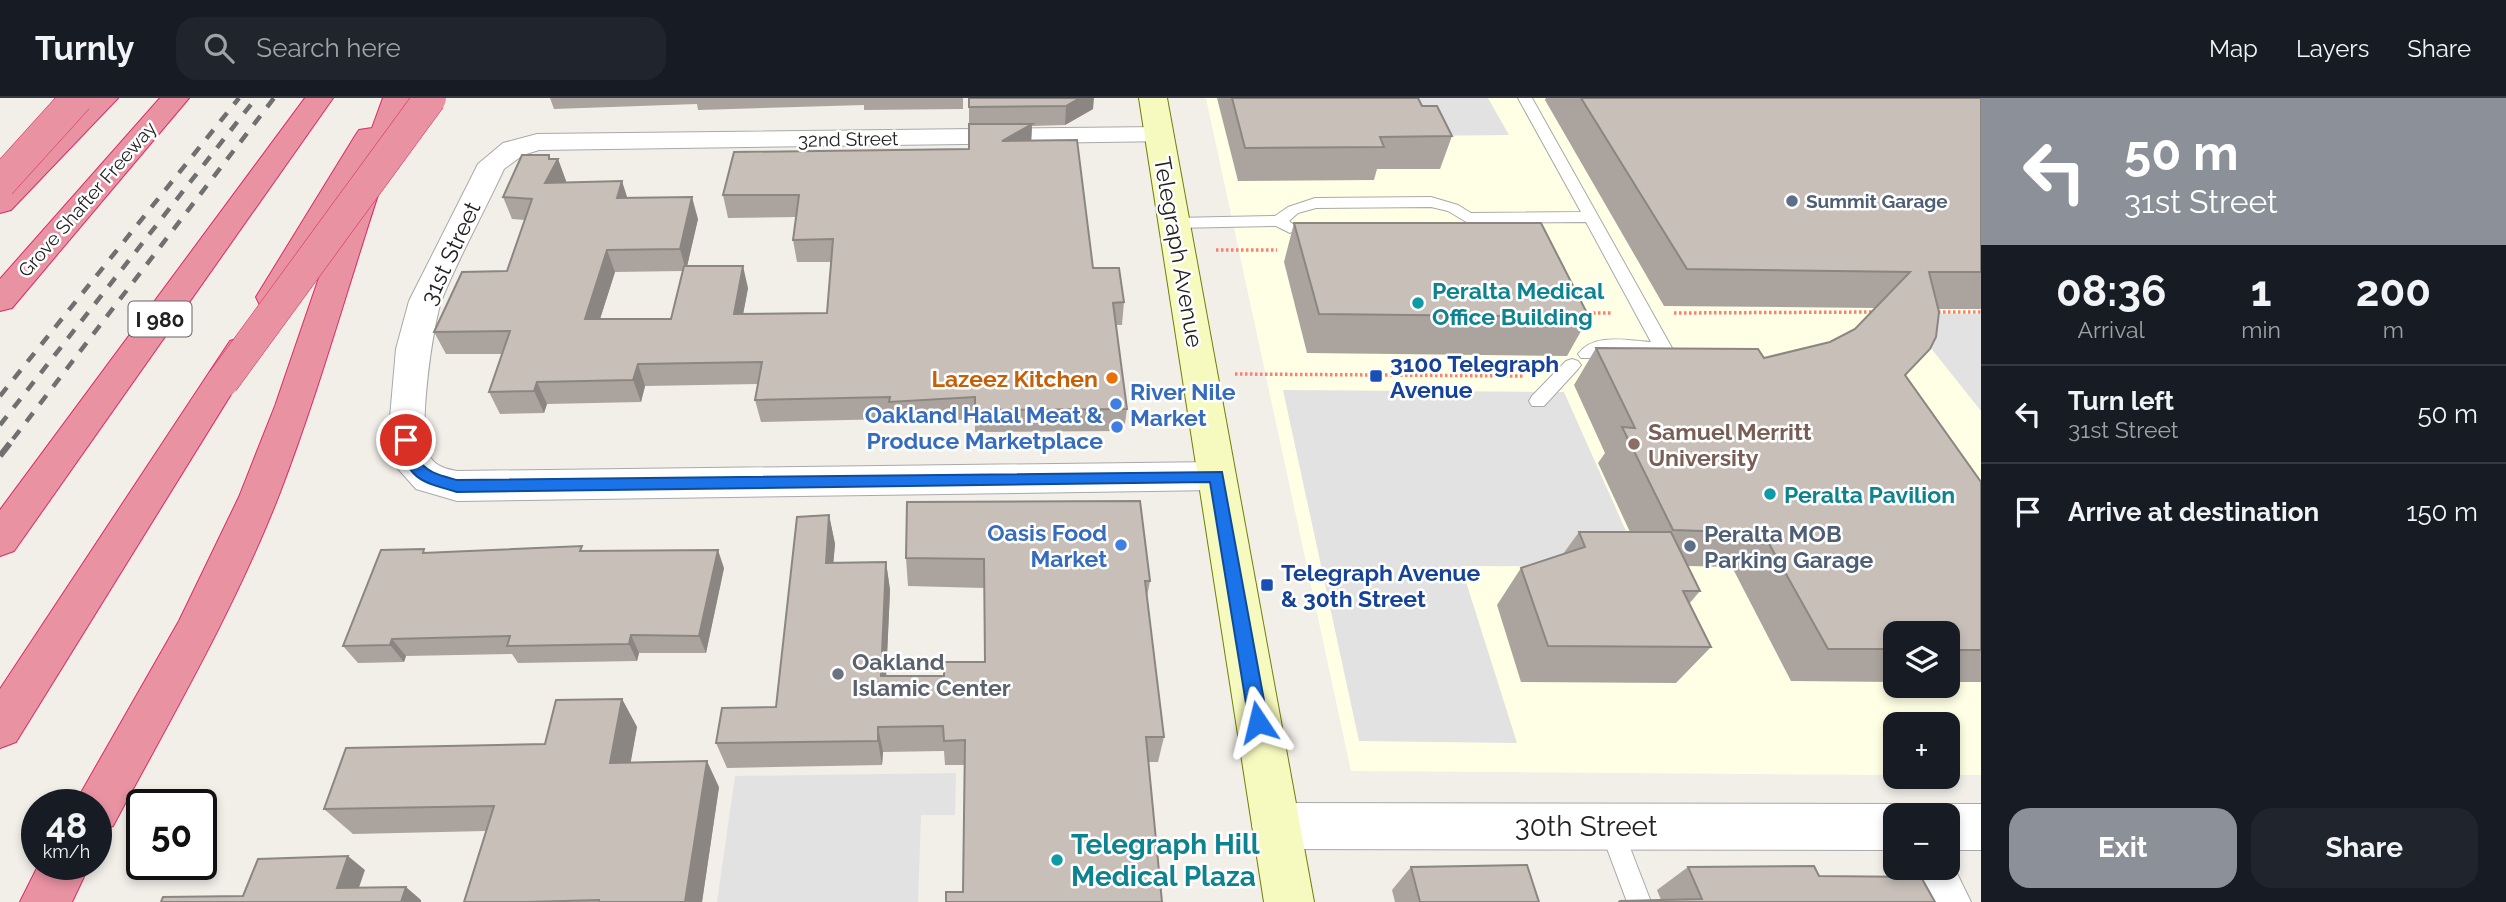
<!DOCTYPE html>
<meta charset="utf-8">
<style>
body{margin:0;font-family:Raleway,sans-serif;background:#20242c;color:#f1f3f6;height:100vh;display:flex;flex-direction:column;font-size:26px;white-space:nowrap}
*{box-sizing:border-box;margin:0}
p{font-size:23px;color:#9ea1a6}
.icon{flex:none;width:38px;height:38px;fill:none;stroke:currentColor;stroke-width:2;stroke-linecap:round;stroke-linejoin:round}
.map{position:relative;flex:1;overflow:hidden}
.drawer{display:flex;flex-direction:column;background:#171b24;width:525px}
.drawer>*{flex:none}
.banner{background:#8c9099;color:#fff;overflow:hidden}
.buttons{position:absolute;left:1883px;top:523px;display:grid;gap:14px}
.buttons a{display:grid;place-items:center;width:77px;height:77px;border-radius:14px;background:#171b24;box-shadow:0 4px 10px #0003;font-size:35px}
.speed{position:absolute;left:21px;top:691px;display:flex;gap:14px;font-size:35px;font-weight:700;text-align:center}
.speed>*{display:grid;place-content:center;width:91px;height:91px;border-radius:50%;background:#171b24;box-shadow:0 4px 10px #0003;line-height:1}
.speed small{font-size:18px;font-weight:400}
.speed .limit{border:4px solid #111;border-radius:10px;background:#fff;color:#111}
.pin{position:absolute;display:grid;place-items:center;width:60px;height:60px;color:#fff;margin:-30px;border:4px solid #fff;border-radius:50%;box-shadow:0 2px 7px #0007}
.me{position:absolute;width:77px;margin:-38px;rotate:350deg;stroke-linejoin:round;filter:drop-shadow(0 0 5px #0008)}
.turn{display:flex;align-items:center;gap:24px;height:147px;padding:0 28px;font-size:32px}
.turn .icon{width:91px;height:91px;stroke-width:2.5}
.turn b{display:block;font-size:49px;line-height:60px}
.eta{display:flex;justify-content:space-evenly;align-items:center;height:119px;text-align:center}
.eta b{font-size:42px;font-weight:700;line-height:49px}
.action{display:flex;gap:14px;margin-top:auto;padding:14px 28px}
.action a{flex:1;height:80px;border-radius:21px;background:#8c9099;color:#fff;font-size:28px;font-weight:700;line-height:80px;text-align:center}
.action a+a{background:#20242c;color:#f1f3f6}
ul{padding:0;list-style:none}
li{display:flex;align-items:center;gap:21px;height:98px;padding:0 28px;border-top:2px solid #363941}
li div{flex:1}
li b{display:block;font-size:26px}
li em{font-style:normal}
header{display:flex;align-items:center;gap:42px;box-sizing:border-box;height:98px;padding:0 35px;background:#171b24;border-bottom:2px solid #363941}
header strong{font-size:33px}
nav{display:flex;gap:38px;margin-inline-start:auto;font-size:24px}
.search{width:490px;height:63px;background:#20242c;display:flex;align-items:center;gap:18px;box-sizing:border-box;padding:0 24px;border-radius:21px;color:#9ea1a6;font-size:26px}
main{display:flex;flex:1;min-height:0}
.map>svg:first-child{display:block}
.education{fill:#ffffe5;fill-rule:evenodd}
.parking{fill:#e2e2e2}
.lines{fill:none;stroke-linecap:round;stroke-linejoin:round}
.service-casing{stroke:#a9a9a9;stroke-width:2}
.minor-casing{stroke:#a9a9a9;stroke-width:2}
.secondary-casing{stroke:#707d05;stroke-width:2}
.motorway-casing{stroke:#dc2a67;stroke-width:2}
.path{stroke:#fa8072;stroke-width:3.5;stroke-dasharray:2.5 2.5;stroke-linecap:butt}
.service{fill:#fff;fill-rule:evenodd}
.minor{fill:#fff;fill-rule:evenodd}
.secondary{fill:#f7fabf;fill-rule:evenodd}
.motorway{fill:#e892a2;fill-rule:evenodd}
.rail-far1{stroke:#707070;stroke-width:4.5;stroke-dasharray:11 11;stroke-linecap:butt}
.rail{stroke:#707070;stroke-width:6;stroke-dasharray:16 16;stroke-linecap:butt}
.motorway-bridge-casing{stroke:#dc2a67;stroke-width:33;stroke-linecap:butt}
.motorway-bridge{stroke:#e892a2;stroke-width:32}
.wall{fill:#aba49e;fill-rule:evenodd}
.shaded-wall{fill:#8b8681}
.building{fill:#c7bfb8;stroke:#8b8681;stroke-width:2}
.route{fill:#1a73e8;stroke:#114b97;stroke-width:2}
.service-dot{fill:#5c6f8a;stroke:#fff;stroke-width:2.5}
.culture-dot{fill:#0f9aa8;stroke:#fff;stroke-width:2.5}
.transit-dot{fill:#1a4fb4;stroke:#fff;stroke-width:2.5}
.food-dot{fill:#e8710a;stroke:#fff;stroke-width:2.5}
.shop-dot{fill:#3f7fe0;stroke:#fff;stroke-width:2.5}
.education-dot{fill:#8d6e63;stroke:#fff;stroke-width:2.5}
.worship-dot{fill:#6b7280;stroke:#fff;stroke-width:2.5}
.labels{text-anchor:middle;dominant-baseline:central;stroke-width:5;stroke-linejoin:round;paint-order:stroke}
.far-street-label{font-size:19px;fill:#222;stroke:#fff}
.far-service-label{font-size:19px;font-weight:bold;fill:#4e5e75;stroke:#fff;text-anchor:start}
.shield{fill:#fff;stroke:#646464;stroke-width:2}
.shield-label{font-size:21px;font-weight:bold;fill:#222}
.street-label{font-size:23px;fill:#222;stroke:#fff}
.culture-label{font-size:23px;font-weight:bold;fill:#0d838f;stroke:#fff;text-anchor:start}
.transit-label{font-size:23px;font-weight:bold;fill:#164399;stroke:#fff;text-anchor:start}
.food-label{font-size:23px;font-weight:bold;fill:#c56008;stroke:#fff;text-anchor:end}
.shop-label{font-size:23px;font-weight:bold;fill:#366cbe;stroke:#fff;text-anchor:end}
.education-label{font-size:23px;font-weight:bold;fill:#785e54;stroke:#fff;text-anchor:start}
.service-label{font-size:23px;font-weight:bold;fill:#4e5e75;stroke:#fff;text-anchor:start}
.worship-label{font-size:23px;font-weight:bold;fill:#5b616d;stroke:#fff;text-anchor:start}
.near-street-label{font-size:28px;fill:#222;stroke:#fff}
.near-culture-label{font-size:28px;font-weight:bold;fill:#0d838f;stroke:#fff;text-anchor:start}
</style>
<header>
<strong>Turnly</strong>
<div class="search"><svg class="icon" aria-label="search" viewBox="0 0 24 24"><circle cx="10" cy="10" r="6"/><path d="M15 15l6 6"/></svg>Search here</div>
<nav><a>Map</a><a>Layers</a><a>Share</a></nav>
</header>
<main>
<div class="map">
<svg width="1981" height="804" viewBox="0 0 1981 804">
<rect width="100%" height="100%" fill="#f2efe9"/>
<path class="education" d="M1206 0H1981V677H1948V626H1895V677L1351 673ZM1895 536H1948V588H1895Z"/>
<path class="parking" d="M1387 0H1488L1509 37 1416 38Z
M1916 215 1981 216V313L1922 239Z
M1283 292 1564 294 1642 469 1461 468 1517 645 1359 643Z
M956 675 955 717H921L918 804H717L735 678Z"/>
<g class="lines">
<defs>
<path id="service" d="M1518 0H1532L1672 250 1669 254H1602L1593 260H1581L1578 256C1594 234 1628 243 1651 244L1586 124 1468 125 1448 113 1431 109 1316 110 1298 115 1289 123 1298 130 1290 135 1276 128 1174 130 1166 125 1174 120 1275 118 1288 109 1315 100 1431 99 1458 107 1471 115 1581 114Z
M1572 261 1578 263 1581 267 1578 271 1544 308H1532L1529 303 1532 298 1566 263Z
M1611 717 1619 721 1651 804H1627L1599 729 1603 721Z"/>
<path id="minor" d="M1159 29 1169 31 1173 37 1169 43 539 52 523 57 504 71C484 114 460 157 442 201 433 224 416 341 430 359 437 369 446 371 457 373L1217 364 1230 368 1236 378 1230 388 1217 392 457 403 416 391 392 364 388 342 396 251 409 203 478 66 503 45 537 36Z
M1276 705 1895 706 1912 713 1914 718H1895V752L1276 751 1259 744 1252 728 1259 712Z
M1948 706H1981V752H1948V718H1929L1931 713Z
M1948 757 1971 804H1919L1903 770H1948Z"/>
<path id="secondary" d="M1139 0H1167L1314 804H1264Z"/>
<path id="motorway" d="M89 0H118L11 112 0 115V89Z
M160 0H189L12 210 0 213V181Z
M305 0H333L14 453 0 458V412Z
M383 0H411C363 131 329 267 279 397 234 512 171 620 113 728L96 735V707H74L179 523 239 399 275 308 346 101 284 207 272 210 260 207 256 199 355 38 359 32 372 30Z
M242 239 254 243 259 251 16 644 0 650V591L230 243Z
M39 766H90L72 804H20Z"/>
</defs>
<use href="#service" class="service-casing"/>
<use href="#minor" class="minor-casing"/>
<use href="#secondary" class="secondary-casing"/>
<use href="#motorway" class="motorway-casing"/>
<path class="path" d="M1216 152H1277
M1933 214H1981
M1583 215H1613
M1674 215 1875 214
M1235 276 1524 278"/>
<use href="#service" class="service"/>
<use href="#minor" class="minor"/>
<use href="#secondary" class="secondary"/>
<use href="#motorway" class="motorway"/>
<path class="rail-far1" d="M0 298 239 0
M0 327 256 0
M13 341 274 0"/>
<path class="rail" d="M0 358 14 340"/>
<defs>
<path id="motorway-bridge" d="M0 85 77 0
M223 283 430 0"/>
</defs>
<use href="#motorway-bridge" class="motorway-bridge-casing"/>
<use href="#motorway-bridge" class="motorway-bridge"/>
</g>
<path class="wall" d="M550 0H963V11L864 12V7L698 12 697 6 554 11Z
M969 0 1093 11 1065 27 1032 28 1031 43 1093 170 1124 204 1122 227H1116L1127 311 1124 333 975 334V321L892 326 891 321 761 324 755 302 758 286 645 288 641 304 547 306 544 315 500 316 489 294 502 256H446L434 234 507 173 525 122 512 121 503 99 550 61H558L566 83 565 84 627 100 698 121 687 168 748 190 743 216 827 215 831 164H797L793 142 796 119 728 120 723 97 969 51ZM683 173 671 221H600L615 174Z
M1217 0H1418L1422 8 1452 38 1440 71H1377L1374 82 1238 83Z
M1546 0H1981V211H1938L1906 278 1981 384V584H1948V536H1895V584L1791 583 1732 469 1688 468 1700 493 1689 506 1711 549 1676 585 1521 584 1497 507 1521 470 1563 456 1579 434H1630L1598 365 1605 355 1574 287 1596 250 1764 260 1830 244 1855 231 1875 210 1664 208 1545 2Z
M1294 125 1589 219 1567 258 1307 255 1284 164Z
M907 404 1150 483 1147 499 1164 639 1158 664H1148L963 794 965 667H945L944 653 883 654 882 667 727 670 716 645 776 609 829 417 835 446 833 465 886 464 890 492 886 578H944L985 564 984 490 908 488 906 460Z
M584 453 724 470 706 555H639L637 563 518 565 512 556 406 558 404 564 358 565 343 548 427 455Z
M622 601 637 629 630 665 719 689 702 804H464L486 733 353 736 324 711 545 646Z
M1411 769 1539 804H1395L1392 792Z
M1688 769 1819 778 1935 804H1618L1620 803 1661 802 1657 792Z"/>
<path class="shaded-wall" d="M1080 0H1094L1093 11 1065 27 1066 8Z
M1032 26 1031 48 1002 43Z
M549 57 553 69 558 61 566 83 554 107 545 85Z
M622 83 629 105 617 100Z
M692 99 698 121 686 173 680 151Z
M607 152 615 174 593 243 585 221Z
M743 168 748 190 739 238 734 216Z
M638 266 645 288 641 304 633 282Z
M537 284 547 306 544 315 534 293Z
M829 417 835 446 831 493 826 465Z
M718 452 724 470 706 555 699 538Z
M886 464 890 492 885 604 881 578Z
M631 537 639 555 637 563 629 546Z
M392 541 406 558 404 564 390 547Z
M622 601 637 629 626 691 610 665Z
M878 629 883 654 882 667 878 643Z
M707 663 719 689 702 804H685Z
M348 758 365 772 354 804 337 790Z
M406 789 421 802V804H401Z"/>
<path class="building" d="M969 0H1080L1066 8 969 9Z
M1232 0H1418L1422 8H1437L1452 38 1380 39 1384 49 1245 50Z
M1581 0H1981V174H1929L1939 214 1936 239 1930 251 1905 277 1981 384V552H1948V536H1895V551H1828L1763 435 1673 432 1622 329 1635 330 1596 250 1758 251 1764 260 1830 244 1855 231 1910 174 1687 171Z
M969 26H1032L1002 43 1077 42 1093 170H1119L1124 204 1113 205 1127 311 975 312V299L889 304 890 299 755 302 762 264 638 266 633 282 537 284 534 293 489 294 510 233 434 234 462 174 507 173 532 101 503 99 522 57H549V61H558L545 85 622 83 617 100 692 99 680 151 607 152 585 221H671L684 168H743L734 216 827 215 833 141 793 142 799 97H723L734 54 969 51Z
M1294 125H1541L1589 219 1319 216Z
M1140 403 1150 483H1145L1164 639H1146L1162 804H946V794H963L965 642 944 643 943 628 878 629V643L716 645 722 610 776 609 797 419 829 417 826 465 886 464 881 578H944V564H985L984 461 906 460 907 404Z
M1579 434H1671L1700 493H1683L1711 549 1548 548 1521 470 1585 449Z
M582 448 580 453 718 452 699 538 631 537 629 546 507 548 510 538 392 541 390 547 343 548 381 452 424 451 423 455Z
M622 601 610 665 707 663 685 804H599V802L527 804H464L494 708 324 711 346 650 545 646 556 602Z
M348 758 337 790 406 789 401 804H161L163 799 243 798 258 761Z
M1527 767 1539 804H1420L1411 769Z
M1814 768 1819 778 1921 779 1935 804H1619L1620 803 1702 801 1688 769Z"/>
<path class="route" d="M406 337C418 341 413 351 418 360 425 375 442 378 457 382L1222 374 1268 624 1265 630 1258 632 1252 630 1249 624 1210 384 457 394C421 384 407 381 399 342Z"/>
<g class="service-dot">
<circle cx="1792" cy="103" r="7"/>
<circle cx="1690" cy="448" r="7"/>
</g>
<g class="culture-dot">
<circle cx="1418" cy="205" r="7"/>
<circle cx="1770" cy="396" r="7"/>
<circle cx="1057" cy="762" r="7"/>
</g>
<g class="transit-dot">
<rect x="1369" y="271" width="14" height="14" rx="3.5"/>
<rect x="1260" y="480" width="14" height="14" rx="3.5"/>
</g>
<circle class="food-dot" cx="1112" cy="280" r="7"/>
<g class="shop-dot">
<circle cx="1116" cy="306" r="7"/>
<circle cx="1117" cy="329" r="7"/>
<circle cx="1121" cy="447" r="7"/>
</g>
<circle class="education-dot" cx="1634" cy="346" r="7"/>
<circle class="worship-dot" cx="838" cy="576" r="7"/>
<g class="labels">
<g class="far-street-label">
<text transform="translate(848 41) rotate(-1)">32nd Street</text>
<text transform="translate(87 101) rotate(-49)">Grove Shafter Freeway</text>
</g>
<g class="far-service-label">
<text x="1806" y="103">Summit Garage</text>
</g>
<rect class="shield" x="128.5" y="203.5" width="63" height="35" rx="5"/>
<g class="shield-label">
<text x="160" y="221">I 980</text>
</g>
<g class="street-label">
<text transform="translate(1179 154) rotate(80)">Telegraph Avenue</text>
<text transform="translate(450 155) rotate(-65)">31st Street</text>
</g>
<g class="culture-label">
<text x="1432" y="192">Peralta Medical<tspan x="1432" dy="26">Office Building</tspan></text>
<text x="1784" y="396">Peralta Pavilion</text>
</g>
<g class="transit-label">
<text x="1390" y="265">3100 Telegraph<tspan x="1390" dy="26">Avenue</tspan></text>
<text x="1281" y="474">Telegraph Avenue<tspan x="1281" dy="26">&amp; 30th Street</tspan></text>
</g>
<g class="food-label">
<text x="1098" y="280">Lazeez Kitchen</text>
</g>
<g class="shop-label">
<text x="1130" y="293" text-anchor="start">River Nile<tspan x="1130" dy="26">Market</tspan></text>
<text x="1103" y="316">Oakland Halal Meat &amp;<tspan x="1103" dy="26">Produce Marketplace</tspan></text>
<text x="1107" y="434">Oasis Food<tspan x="1107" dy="26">Market</tspan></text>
</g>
<g class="education-label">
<text x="1648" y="333">Samuel Merritt<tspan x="1648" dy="26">University</tspan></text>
</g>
<g class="service-label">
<text x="1704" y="435">Peralta MOB<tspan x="1704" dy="26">Parking Garage</tspan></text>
</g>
<g class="worship-label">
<text x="852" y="563">Oakland<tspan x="852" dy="26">Islamic Center</tspan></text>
</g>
<g class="near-street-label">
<text x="1586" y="728">30th Street</text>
</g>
<g class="near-culture-label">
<text x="1071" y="746">Telegraph Hill<tspan x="1071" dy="32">Medical Plaza</tspan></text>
</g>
</g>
</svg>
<div class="buttons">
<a><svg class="icon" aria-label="layers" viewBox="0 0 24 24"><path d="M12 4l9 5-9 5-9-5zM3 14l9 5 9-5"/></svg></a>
<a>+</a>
<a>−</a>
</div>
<div class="speed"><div>48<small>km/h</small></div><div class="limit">50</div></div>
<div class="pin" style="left:406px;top:342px;background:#d93025"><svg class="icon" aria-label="arrive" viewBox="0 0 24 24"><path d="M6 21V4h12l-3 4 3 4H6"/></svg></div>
<svg class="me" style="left:1258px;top:624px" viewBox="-20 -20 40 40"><path d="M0-17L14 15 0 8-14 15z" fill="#1a73e8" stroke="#fff" stroke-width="4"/></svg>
</div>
<section class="drawer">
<div class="banner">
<div class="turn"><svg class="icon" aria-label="left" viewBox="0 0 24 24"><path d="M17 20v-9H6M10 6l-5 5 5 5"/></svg><div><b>50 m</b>31st Street</div></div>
</div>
<div class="eta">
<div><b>08:36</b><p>Arrival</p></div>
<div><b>1</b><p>min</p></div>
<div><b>200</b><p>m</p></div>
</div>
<ul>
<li><svg class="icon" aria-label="left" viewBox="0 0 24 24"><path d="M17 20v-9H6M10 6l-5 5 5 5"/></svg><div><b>Turn left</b><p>31st Street</p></div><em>50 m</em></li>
<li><svg class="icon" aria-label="arrive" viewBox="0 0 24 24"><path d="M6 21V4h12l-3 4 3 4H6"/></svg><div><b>Arrive at destination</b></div><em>150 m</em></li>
</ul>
<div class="action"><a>Exit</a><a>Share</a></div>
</section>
</main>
